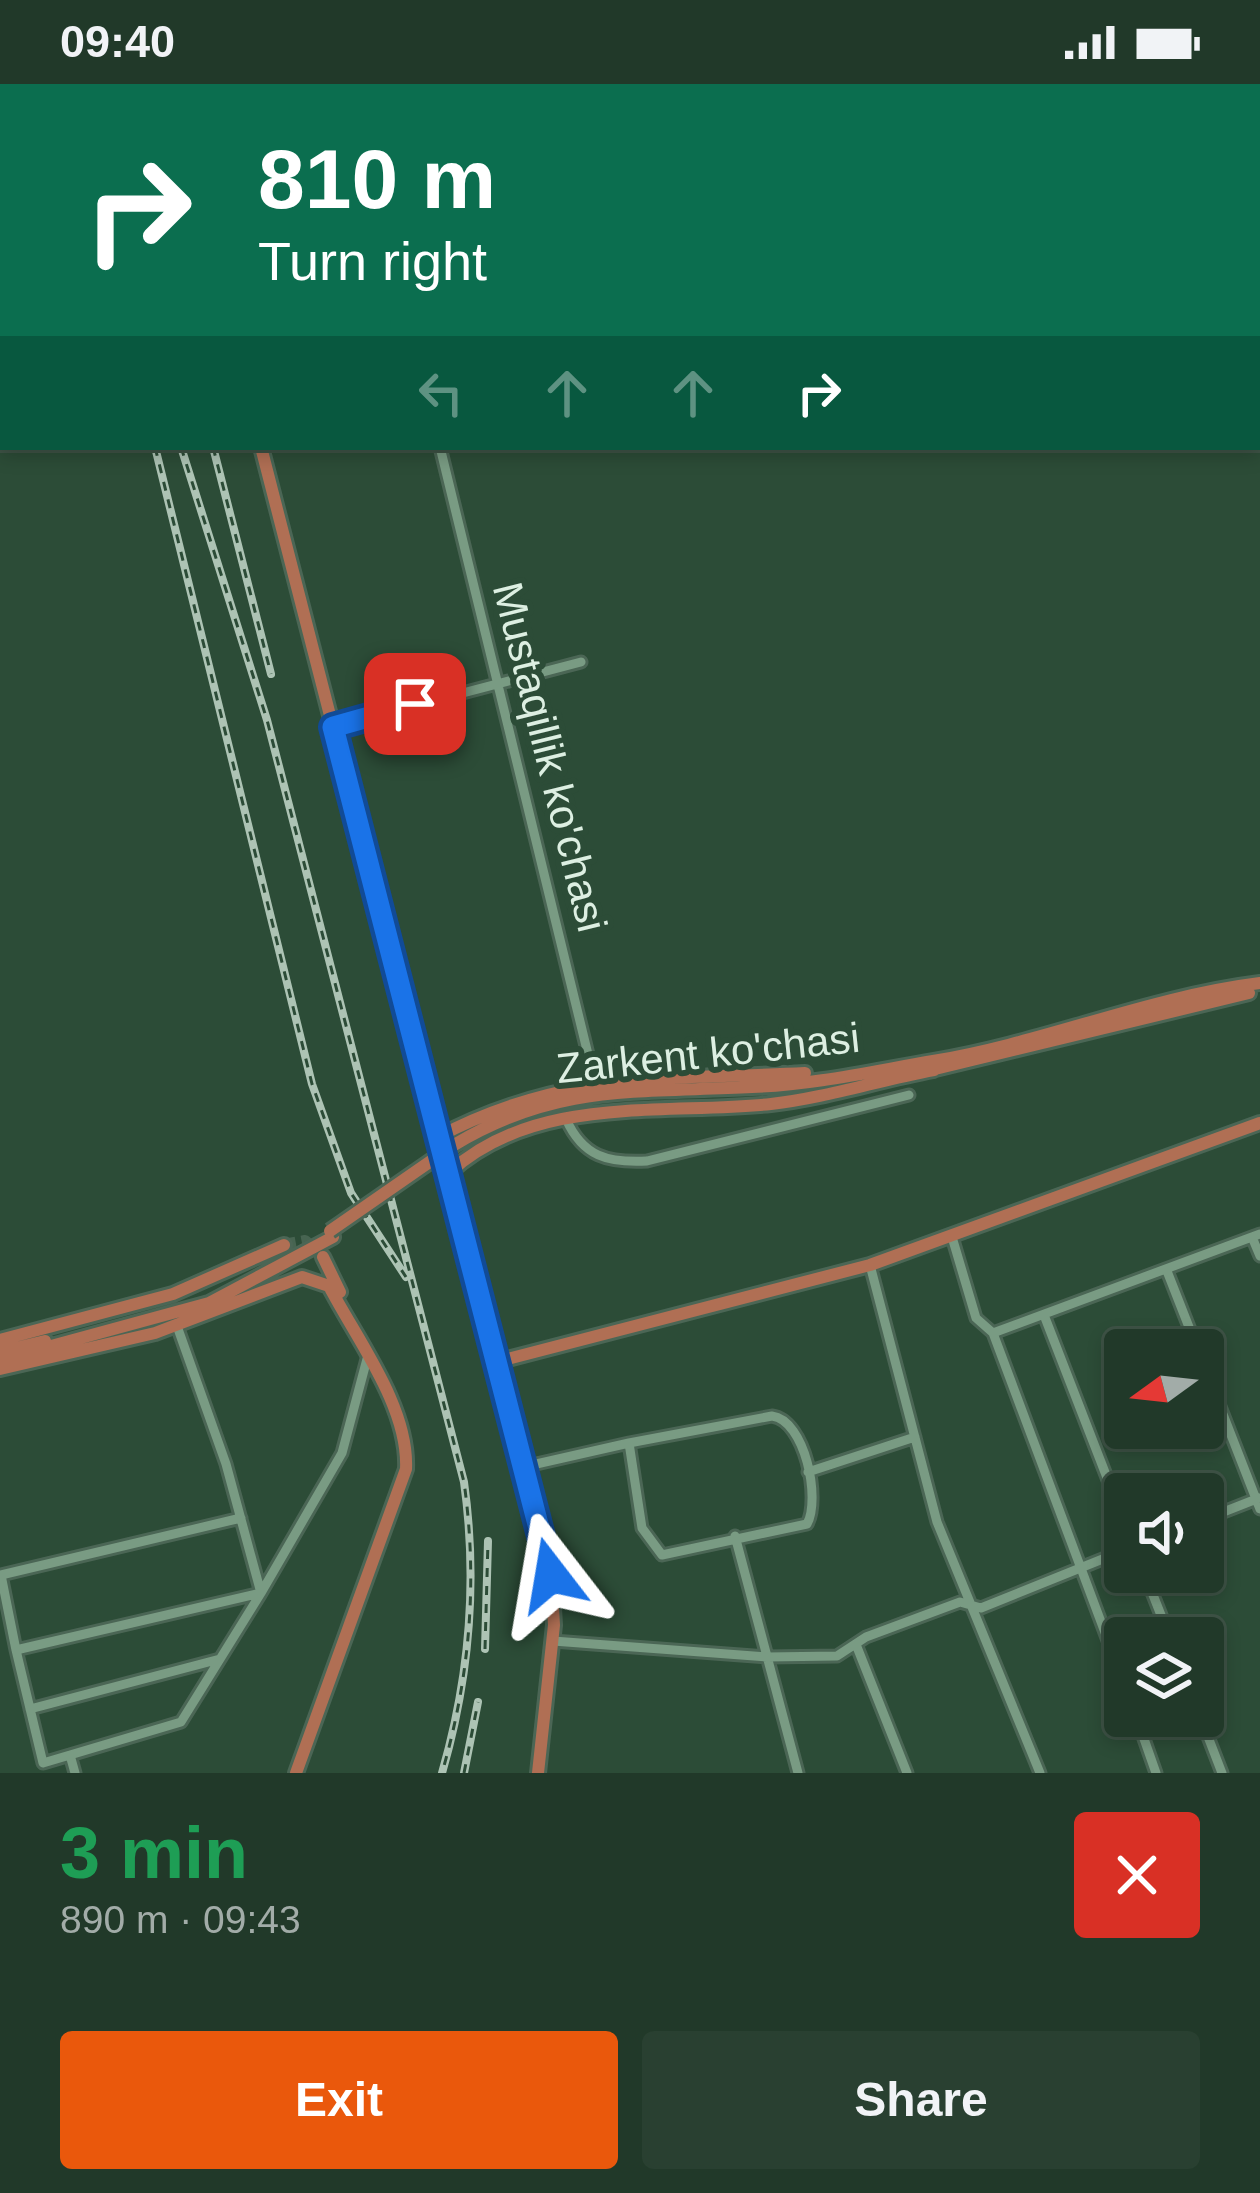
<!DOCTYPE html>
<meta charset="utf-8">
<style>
body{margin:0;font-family:Helvetica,sans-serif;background:#294031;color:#f1f3f6;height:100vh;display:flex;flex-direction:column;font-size:45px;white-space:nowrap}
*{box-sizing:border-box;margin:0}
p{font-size:39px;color:#a2aca8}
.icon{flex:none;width:66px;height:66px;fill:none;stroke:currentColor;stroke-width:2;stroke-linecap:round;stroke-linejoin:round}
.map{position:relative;height:1689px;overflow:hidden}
.sheet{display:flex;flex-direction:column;background:#213929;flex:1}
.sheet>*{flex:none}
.guide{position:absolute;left:0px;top:0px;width:1260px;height:366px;box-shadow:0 6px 18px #0003,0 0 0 3px #3e5346;background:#0b6e4f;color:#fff;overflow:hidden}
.needle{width:78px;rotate:255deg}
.tools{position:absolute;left:1104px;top:1245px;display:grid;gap:24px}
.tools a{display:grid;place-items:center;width:120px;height:120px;border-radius:12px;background:#213929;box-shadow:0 6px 18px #0003,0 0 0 3px #3e5346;font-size:60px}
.pin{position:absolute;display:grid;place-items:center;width:102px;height:102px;color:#fff;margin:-51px;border-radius:24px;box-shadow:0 6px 18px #0006}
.me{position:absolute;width:132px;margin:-66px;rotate:346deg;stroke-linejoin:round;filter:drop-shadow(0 0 9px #0008)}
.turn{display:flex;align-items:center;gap:42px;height:252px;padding:0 60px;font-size:54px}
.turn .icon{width:156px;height:156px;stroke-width:2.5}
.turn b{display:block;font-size:84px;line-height:102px}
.lanes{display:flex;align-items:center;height:114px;padding:0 60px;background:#0003;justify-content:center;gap:60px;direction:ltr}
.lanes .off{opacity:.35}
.round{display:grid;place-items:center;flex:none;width:126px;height:126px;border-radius:12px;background:#294031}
.overview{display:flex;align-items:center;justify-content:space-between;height:204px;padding:0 60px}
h1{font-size:72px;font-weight:600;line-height:90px;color:#1e9e55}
.action{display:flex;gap:24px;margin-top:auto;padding:24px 60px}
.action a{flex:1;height:138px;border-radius:12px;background:#ea580c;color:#fff;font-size:48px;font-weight:600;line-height:138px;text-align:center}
.action a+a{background:#294031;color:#f1f3f6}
.status{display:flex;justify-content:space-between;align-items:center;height:84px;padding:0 60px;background:#213929;direction:ltr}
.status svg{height:33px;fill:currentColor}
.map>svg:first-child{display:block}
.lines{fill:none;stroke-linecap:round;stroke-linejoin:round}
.major-tunnel{stroke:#476451;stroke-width:12;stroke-dasharray:12 6;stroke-linecap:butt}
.minor-casing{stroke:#4b6655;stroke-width:15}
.major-casing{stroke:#4b6655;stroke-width:18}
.minor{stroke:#799b83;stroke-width:9}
.major{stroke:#b06f54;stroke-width:12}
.rail-casing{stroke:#adc3b4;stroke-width:8}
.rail{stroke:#2c4c37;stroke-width:3;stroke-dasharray:9;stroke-linecap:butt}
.major-bridge-casing{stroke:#4b6655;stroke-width:18;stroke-linecap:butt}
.major-bridge{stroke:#b06f54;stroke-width:12}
.route-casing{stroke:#114b97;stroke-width:30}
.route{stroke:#1a73e8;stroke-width:21}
.labels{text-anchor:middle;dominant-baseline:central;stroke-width:12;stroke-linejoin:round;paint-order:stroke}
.street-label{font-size:42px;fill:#ddefe2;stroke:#2c4c37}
</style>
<div class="status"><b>09:40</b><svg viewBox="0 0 49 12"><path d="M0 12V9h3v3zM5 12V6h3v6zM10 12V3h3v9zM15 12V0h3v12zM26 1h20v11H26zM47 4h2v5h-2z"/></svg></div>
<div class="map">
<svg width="1260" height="1689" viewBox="0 0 1260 1689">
<rect width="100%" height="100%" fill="#2c4c37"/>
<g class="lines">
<path class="major-tunnel" d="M284 1161 305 1157 323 1173"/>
<defs>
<path id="minor" d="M338 0V3
M445 0V3
M503 3 505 0
M440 363 595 999
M333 643 581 578
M566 1035C583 1073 608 1079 647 1077L909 1011
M952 1153 976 1234 993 1249 1125 1602
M1252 1153 1260 1172
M870 1181 937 1438 1040 1689
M1167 1187 1198 1266
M1044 1231 1125 1440
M993 1249 1260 1150
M1203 1279 1260 1425
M772 1332C805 1336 821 1415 807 1440L662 1471 642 1444 629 1359Z
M523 1383 629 1359
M808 1388 915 1353
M241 1434 1 1491 16 1566 261 1509 342 1369 367 1275
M1203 1436 1259 1414
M735 1452 798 1689
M1144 1488 1170 1554
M553 1557 767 1573 837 1572 866 1553 960 1518 981 1524 1125 1466
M857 1563 907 1689
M16 1566 43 1679 70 1671 75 1689
M30 1625 220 1575
M1136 1632 1156 1689
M1200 1632 1222 1689
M70 1671 181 1638 261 1509 226 1380 177 1242"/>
<path id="major" d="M166 0V3
M261 363 551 1491 554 1541 538 1689
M931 986 1249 909
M436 1054C564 986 666 996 805 989
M454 1061C557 999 638 1009 752 1003 812 1001 874 987 933 977 1043 959 1148 913 1260 899
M449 1100 450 1088C536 1010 666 1031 771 1020 826 1014 879 996 934 986
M323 1173 340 1208
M0 1256 173 1210 284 1161
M0 1268 45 1257
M0 1276 209 1219 333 1153
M492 1279 870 1181 1260 1039
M0 1285 155 1249 302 1193 329 1202C357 1256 409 1323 406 1385L296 1689"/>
</defs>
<use href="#minor" class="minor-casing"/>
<use href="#major" class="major-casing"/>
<use href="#minor" class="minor"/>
<use href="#major" class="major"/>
<defs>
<path id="rail" d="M65 0 66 3
M99 0 100 3
M119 0 120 3
M0 311 3 307
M155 363 312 1000 351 1109 406 1193
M181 363 267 636 464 1398C478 1498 470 1592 442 1689
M213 363 271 590
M485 1565 488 1457
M464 1689 478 1618"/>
</defs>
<use href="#rail" class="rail-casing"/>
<use href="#rail" class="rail"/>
<defs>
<path id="major-bridge" d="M330 1147 454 1061"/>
</defs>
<use href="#major-bridge" class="major-bridge-casing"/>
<use href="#major-bridge" class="major-bridge"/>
</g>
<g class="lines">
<defs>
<path id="route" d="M415 620 333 643 551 1491"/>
</defs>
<use href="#route" class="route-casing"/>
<use href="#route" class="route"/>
</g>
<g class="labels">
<g class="street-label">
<text transform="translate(550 673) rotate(76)">Mustaqillik ko'chasi</text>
<text transform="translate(708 969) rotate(-6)">Zarkent ko'chasi</text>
</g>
</g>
</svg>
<div class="tools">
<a><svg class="needle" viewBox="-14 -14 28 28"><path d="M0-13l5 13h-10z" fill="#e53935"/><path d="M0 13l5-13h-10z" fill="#a2aca8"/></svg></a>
<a><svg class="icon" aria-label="sound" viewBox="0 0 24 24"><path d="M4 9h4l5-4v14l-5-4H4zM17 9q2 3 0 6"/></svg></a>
<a><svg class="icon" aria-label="layers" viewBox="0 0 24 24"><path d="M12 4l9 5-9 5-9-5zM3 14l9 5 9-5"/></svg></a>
</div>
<div class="pin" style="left:415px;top:620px;background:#d93025"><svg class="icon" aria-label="arrive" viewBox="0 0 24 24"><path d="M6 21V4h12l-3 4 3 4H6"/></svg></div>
<svg class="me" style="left:551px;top:1491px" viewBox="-20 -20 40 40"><path d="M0-17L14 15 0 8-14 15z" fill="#1a73e8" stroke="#fff" stroke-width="4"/></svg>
<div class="guide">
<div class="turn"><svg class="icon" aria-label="right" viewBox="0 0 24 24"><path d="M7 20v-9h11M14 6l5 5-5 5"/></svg><div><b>810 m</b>Turn right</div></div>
<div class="lanes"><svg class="icon off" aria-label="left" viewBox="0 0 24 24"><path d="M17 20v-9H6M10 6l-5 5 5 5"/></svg><svg class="icon off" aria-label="ahead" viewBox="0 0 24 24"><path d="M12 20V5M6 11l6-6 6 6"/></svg><svg class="icon off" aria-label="ahead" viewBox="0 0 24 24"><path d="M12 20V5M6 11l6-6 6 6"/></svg><svg class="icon" aria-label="right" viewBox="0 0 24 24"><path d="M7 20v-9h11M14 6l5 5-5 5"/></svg></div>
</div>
</div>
<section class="sheet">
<div class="overview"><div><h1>3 min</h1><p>890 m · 09:43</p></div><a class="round" style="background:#d93025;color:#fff"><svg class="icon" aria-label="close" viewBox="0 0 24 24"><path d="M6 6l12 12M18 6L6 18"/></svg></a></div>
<div class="action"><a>Exit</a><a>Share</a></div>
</section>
